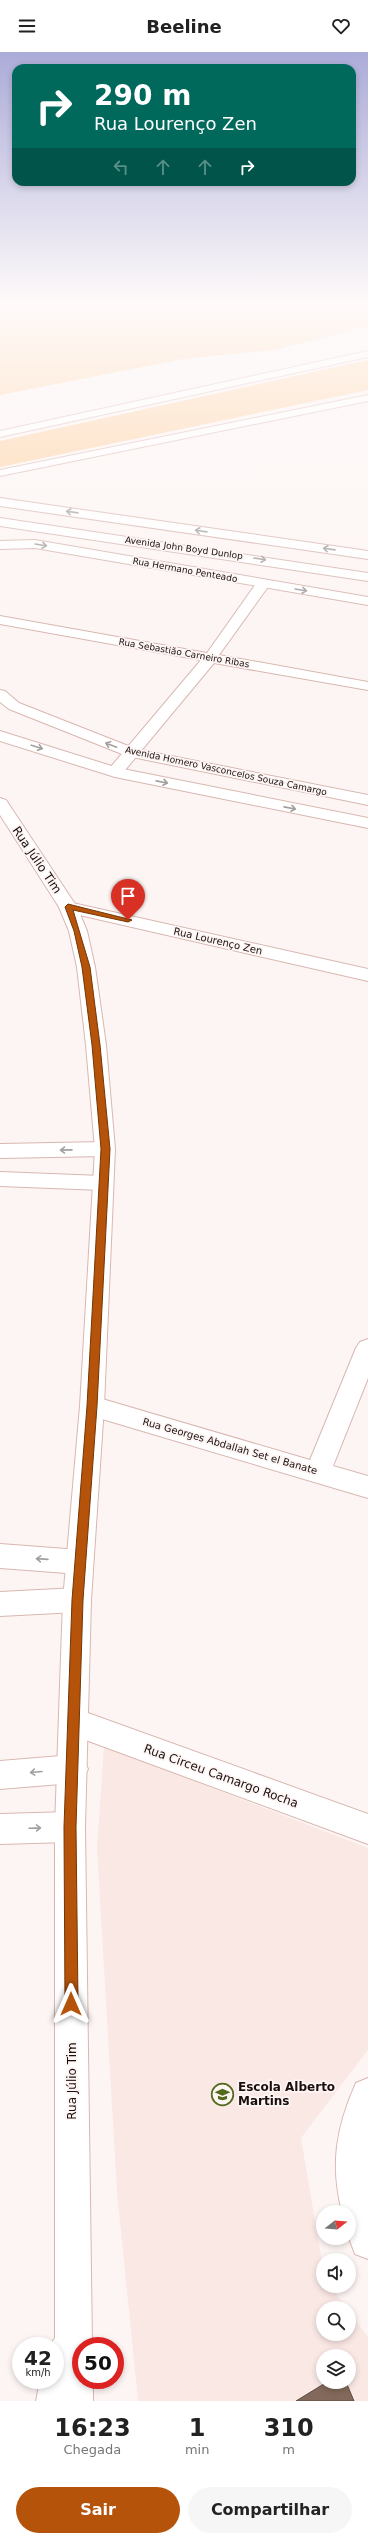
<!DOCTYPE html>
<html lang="pt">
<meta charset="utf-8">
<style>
body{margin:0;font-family:"DejaVu Sans",sans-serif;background:#f6f6f6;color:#222;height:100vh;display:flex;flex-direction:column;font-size:15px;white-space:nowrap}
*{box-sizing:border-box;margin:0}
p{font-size:13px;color:#767676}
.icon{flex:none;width:22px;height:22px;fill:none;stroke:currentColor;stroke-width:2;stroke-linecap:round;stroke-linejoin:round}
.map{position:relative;height:2349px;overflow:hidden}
.sheet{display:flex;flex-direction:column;background:#fff;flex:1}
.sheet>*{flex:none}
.top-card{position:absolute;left:12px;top:12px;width:344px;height:122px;border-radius:12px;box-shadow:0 2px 6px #0003;background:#00695c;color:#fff;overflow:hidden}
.needle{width:26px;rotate:73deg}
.fabs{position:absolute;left:316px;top:2153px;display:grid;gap:8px}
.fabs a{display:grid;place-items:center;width:40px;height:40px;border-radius:50%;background:#fff;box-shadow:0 2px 6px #0003;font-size:20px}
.speed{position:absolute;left:12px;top:2285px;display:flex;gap:8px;font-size:20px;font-weight:700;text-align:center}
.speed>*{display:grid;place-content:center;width:52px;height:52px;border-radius:50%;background:#fff;box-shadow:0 2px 6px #0003;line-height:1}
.speed small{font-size:10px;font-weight:400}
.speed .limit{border:6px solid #d22;background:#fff;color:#111}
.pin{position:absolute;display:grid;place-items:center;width:34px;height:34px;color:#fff;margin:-41px -17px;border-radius:50% 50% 50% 0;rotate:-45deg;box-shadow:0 0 4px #0007}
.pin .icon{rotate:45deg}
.me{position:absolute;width:44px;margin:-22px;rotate:0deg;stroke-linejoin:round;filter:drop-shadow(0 0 3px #0008)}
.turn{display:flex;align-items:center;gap:14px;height:84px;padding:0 16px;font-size:18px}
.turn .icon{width:52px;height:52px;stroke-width:2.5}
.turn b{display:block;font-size:28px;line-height:34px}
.lanes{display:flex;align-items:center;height:38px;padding:0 16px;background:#0003;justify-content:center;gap:20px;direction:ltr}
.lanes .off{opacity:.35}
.eta{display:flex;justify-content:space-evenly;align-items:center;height:68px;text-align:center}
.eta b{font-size:24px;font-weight:600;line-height:28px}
.button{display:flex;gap:8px;margin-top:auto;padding:8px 16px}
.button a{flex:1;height:46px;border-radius:24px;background:#b45309;color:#fff;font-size:16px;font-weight:600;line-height:46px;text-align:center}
.button a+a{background:#f6f6f6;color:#222}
header{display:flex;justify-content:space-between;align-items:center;height:52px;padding:0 16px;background:#fff;font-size:18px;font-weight:600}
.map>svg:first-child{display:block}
.built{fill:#fae8e5;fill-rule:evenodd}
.green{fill:#fdcf9d}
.building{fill:#83695b;stroke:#5c4a40}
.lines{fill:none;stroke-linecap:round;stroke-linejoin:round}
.minor-casing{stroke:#d8b7b0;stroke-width:2}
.major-casing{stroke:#d8b7b0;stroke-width:2}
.highway-casing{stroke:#d8b7b0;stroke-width:2}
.minor{fill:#fff;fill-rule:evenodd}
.major{fill:#fff;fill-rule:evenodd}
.highway{fill:#fff;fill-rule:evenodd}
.oneway{stroke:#a39f9e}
.route{fill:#b45309;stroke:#753606}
.labels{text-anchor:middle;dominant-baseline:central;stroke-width:3.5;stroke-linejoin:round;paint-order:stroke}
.far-street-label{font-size:9px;fill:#1a0f0d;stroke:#fdf5f4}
.street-label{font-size:10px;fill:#1a0f0d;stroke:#fdf5f4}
.near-street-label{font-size:12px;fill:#1a0f0d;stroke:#fdf5f4}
.near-poi-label{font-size:12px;font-weight:bold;fill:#1a0f0d;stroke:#fdf5f4;text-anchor:start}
</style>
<header><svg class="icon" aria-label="menu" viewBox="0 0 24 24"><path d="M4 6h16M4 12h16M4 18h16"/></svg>Beeline<svg class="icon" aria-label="heart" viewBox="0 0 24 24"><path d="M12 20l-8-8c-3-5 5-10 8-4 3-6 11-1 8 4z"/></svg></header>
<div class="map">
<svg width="368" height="2349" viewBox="0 0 368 2349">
<rect width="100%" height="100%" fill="#fdf5f4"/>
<path class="built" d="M104 1694 368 1796V1998L301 2086 323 2216V2234H330L347 2256H323V2282H349V2259L368 2285V2349H138L117 2140 97 1796ZM323 2304H349V2330H323Z"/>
<path class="green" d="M0 251H368V274L274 298 184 307 0 343Z
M368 308V338L0 415V389Z"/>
<path class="building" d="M327 2330H346L354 2349H296Z"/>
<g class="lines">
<defs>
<path id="minor" d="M263 528 270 532 219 603 368 630V638L214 611 121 723 115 725 107 720 109 717 201 608 0 572V564L207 601 258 529Z
M68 850 368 917V929L62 859 59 855 62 851Z
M105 1090 112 1092 115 1097 112 1102 105 1104 0 1106V1092Z
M0 1120 102 1124 110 1126 113 1131 110 1136 102 1138 0 1134Z
M368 1287V1326L333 1414 368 1424V1446L92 1364 83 1361 80 1354 83 1347 92 1344 310 1408 356 1296 360 1290Z
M0 1492 80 1498 89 1502 93 1510 89 1518 80 1522 0 1516Z
M77 1536 87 1539 91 1548 87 1557 77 1560 0 1564V1540Z
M74 1656 368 1762V1792L64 1680 60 1670 64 1660Z
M73 1703 83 1707 88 1717 83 1727 73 1731 0 1737V1709Z
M70 1760 81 1764 85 1775 81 1786 70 1790 0 1792V1762Z
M368 2026V2207L355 2202 349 2186V2160H342C330 2112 336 2076 356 2031Z"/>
<path id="major" d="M0 446 368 499V507L0 454Z
M0 466 368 521V529L0 474Z
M35 488 368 545V553L35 496 0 497V489Z
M0 638 5 639 19 651 136 697 368 743V753L127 704 9 657 0 650Z
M0 679 118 716 368 766V776L115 725 0 689Z
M0 746 6 748 77 855 87 879 95 915 106 993 115 1097 104 1354 91 1548 85 1775 92 2294H81V2328H93V2349H36L40 2328H55V2294H49L55 2286V1775L63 1548 80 1354 95 1097 86 993 77 915 69 879 59 855 0 763Z"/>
<path id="highway" d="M368 299V305L0 385V379Z
M368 343V349L0 424V418Z"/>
</defs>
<use href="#minor" class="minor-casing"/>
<use href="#major" class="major-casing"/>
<use href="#highway" class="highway-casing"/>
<use href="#minor" class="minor"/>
<use href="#major" class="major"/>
<use href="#highway" class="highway"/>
</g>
<defs><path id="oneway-shaft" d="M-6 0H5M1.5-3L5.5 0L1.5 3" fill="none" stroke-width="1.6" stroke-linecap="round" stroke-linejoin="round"/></defs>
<g class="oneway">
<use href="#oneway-shaft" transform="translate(72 460) rotate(-172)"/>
<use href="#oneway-shaft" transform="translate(201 479) rotate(-172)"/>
<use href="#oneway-shaft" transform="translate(41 493) rotate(9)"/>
<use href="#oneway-shaft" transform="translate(329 497) rotate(-172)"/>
<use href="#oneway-shaft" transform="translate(260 507) rotate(9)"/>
<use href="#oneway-shaft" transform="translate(301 538) rotate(9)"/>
<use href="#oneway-shaft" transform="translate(111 693) rotate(-159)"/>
<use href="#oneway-shaft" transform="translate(37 695) rotate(18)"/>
<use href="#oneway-shaft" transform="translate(162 730) rotate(11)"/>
<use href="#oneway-shaft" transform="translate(290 756) rotate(11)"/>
<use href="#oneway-shaft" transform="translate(66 1098) rotate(179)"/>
<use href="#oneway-shaft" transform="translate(42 1507) rotate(-176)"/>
<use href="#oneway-shaft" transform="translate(36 1720) rotate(175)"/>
<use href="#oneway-shaft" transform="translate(35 1776) rotate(-2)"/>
</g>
<linearGradient id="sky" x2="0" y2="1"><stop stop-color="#ababd8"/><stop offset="0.43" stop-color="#fefafa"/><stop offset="1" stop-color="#fefafa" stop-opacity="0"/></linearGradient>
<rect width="368" height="580" fill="url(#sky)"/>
<path class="route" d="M68 852 132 868 128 870 73 858 90 915 100 993 110 1097 97 1354 83 1548 76 1775 78 1952 76 1957 71 1959 67 1957 65 1952 64 1775 72 1548 87 1354 101 1097 92 993 82 915 74 879 65 855Z"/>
<defs>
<symbol id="school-ring" viewBox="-11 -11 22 22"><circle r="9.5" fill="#fdf5f4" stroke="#516a1b" stroke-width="1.5"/><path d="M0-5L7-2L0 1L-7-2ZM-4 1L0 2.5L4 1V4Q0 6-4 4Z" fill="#516a1b"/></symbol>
</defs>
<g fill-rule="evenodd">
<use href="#school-ring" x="210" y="2030" width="25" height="25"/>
</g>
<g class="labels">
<g class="far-street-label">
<text transform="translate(184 496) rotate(8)">Avenida John Boyd Dunlop</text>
<text transform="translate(185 518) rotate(10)">Rua Hermano Penteado</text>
<text transform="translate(184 601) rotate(10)">Rua Sebastião Carneiro Ribas</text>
<text transform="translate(226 719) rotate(12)">Avenida Homero Vasconcelos Souza Camargo</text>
</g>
<g class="street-label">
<text transform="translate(218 889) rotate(13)">Rua Lourenço Zen</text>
<text transform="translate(230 1394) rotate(16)">Rua Georges Abdallah Set el Banate</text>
</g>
<g class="near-street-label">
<text transform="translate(37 808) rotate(56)">Rua Júlio Tim</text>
<text transform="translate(221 1724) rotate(20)">Rua Circeu Camargo Rocha</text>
<text transform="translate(72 2029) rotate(-90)">Rua Júlio Tim</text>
</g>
<g class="near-poi-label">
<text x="238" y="2035">Escola Alberto<tspan x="238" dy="14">Martins</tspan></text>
</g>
</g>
</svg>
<div class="fabs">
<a><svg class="needle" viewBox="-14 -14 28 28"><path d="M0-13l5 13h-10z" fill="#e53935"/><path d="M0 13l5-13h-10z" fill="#767676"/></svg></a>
<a><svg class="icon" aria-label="sound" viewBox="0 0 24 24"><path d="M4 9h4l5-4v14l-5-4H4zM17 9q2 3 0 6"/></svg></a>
<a><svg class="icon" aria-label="search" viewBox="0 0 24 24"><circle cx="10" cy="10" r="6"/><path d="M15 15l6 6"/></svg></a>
<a><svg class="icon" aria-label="layers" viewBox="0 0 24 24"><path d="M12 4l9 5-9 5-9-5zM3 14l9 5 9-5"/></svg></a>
</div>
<div class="speed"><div>42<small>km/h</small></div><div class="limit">50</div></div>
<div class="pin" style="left:128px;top:868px;background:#d93025"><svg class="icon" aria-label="arrive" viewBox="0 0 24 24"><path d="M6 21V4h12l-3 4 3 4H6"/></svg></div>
<svg class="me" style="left:71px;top:1952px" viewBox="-20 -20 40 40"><path d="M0-17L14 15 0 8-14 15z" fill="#b45309" stroke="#fff" stroke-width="4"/></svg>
<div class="top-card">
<div class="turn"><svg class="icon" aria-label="right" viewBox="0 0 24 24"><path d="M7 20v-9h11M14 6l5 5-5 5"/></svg><div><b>290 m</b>Rua Lourenço Zen</div></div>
<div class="lanes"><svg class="icon off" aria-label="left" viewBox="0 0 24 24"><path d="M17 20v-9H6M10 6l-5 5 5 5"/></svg><svg class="icon off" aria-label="ahead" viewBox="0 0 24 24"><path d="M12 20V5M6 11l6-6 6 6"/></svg><svg class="icon off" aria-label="ahead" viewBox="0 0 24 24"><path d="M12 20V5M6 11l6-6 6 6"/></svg><svg class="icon" aria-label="right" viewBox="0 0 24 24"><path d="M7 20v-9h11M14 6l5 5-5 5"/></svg></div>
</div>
</div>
<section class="sheet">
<div class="eta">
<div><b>16:23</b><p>Chegada</p></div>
<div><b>1</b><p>min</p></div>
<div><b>310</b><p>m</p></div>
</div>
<div class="button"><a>Sair</a><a>Compartilhar</a></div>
</section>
